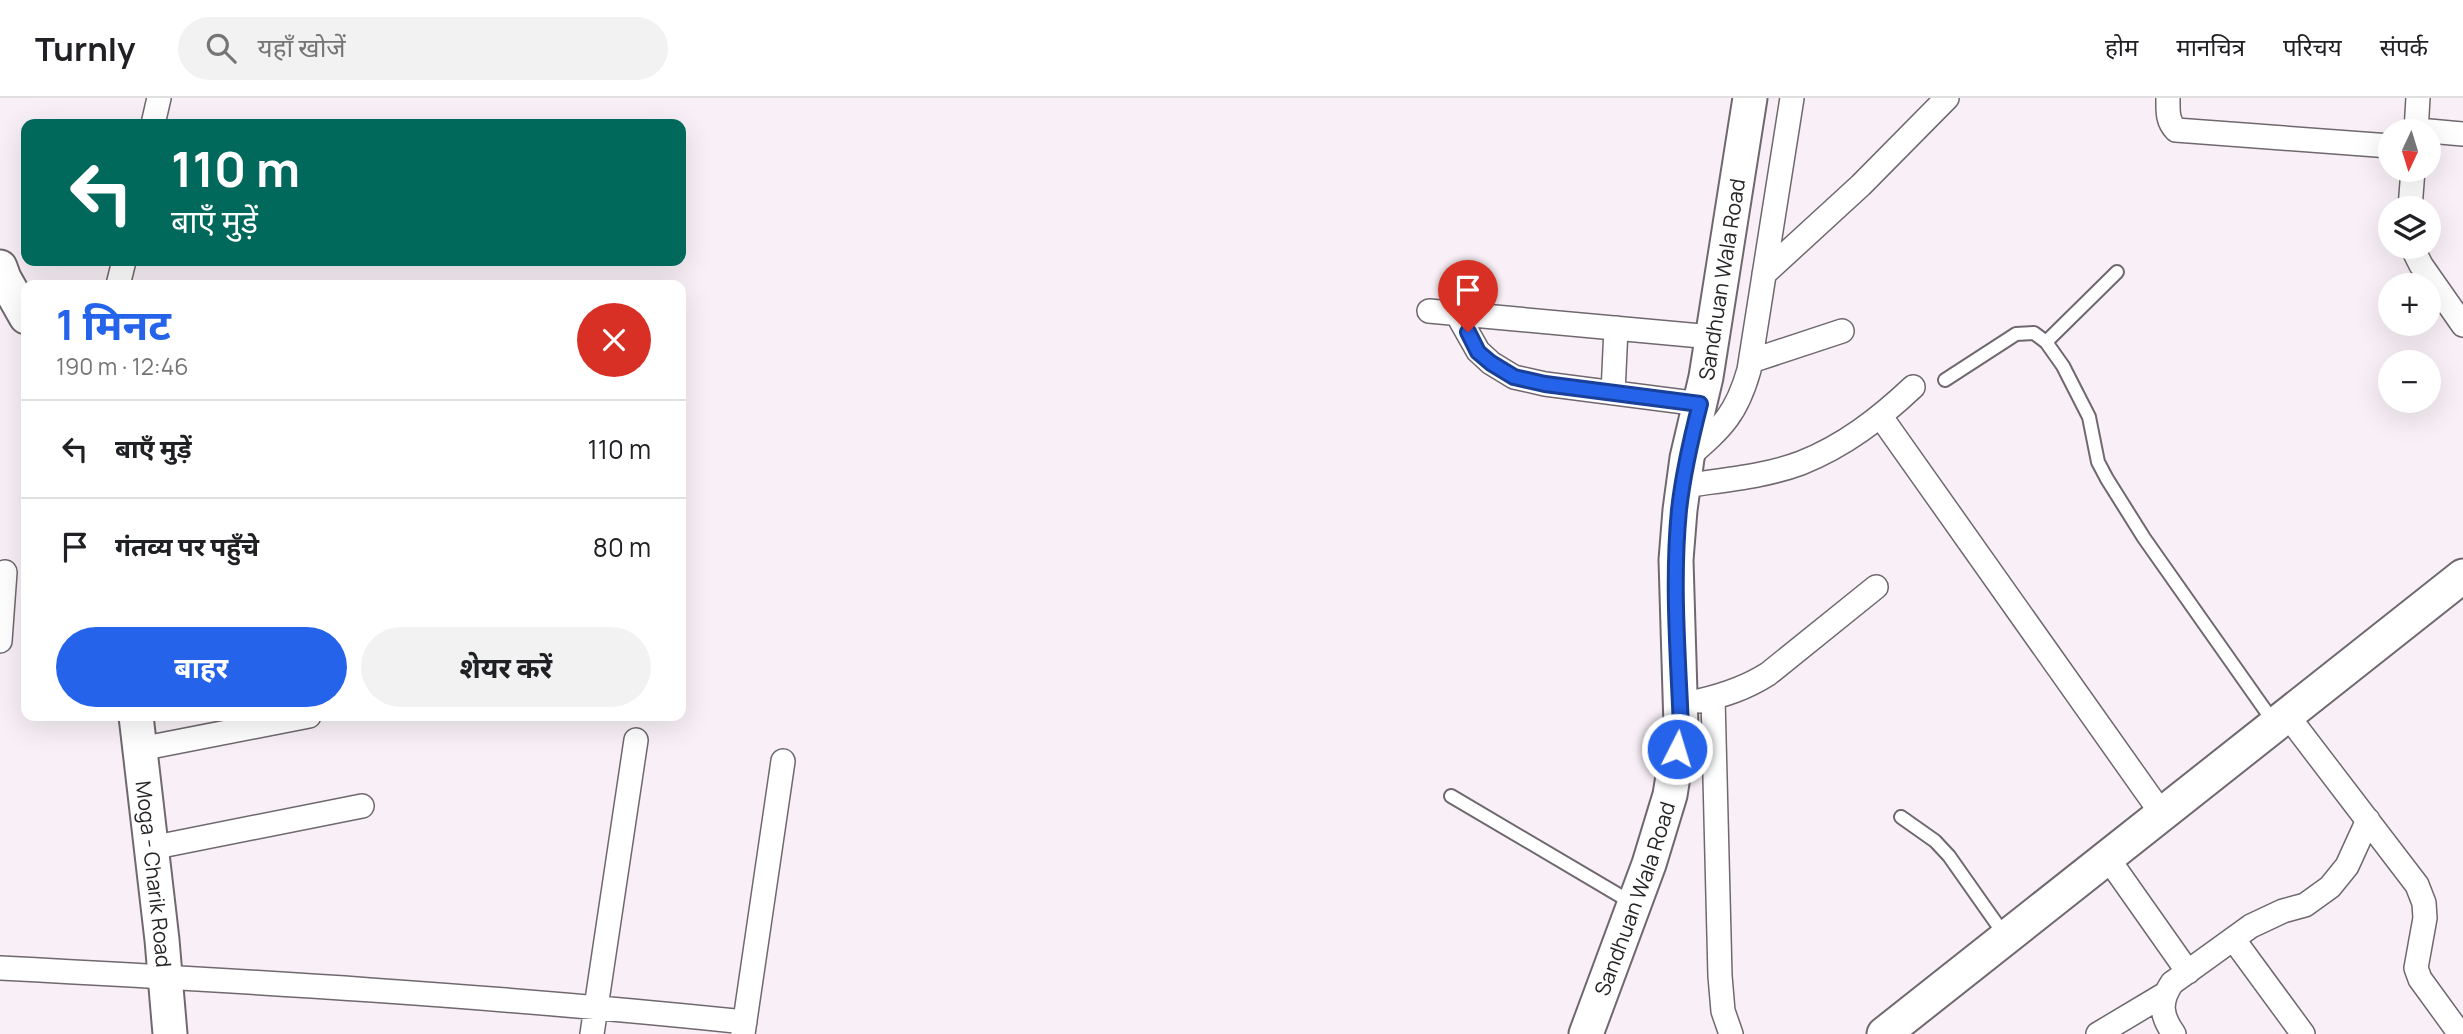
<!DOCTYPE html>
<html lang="hi">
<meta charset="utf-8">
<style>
body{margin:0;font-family:Manrope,"Noto Sans Devanagari",sans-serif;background:#f2f2f2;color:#202124;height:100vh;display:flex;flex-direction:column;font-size:26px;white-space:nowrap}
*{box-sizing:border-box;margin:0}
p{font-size:23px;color:#757577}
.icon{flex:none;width:38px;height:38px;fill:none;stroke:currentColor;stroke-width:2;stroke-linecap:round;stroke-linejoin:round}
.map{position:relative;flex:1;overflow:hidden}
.panel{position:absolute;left:21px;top:182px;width:665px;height:441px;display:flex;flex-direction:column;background:#fff;border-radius:14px;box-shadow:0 7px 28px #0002}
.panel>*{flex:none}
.guide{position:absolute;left:21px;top:21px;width:665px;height:147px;border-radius:14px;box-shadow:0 7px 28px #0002;background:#00695c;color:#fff;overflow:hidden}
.needle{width:46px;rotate:184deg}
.tools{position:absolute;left:2378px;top:21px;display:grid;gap:14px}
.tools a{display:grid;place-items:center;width:63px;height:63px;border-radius:50%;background:#fff;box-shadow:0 7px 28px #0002;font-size:35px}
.pin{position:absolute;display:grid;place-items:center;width:60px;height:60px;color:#fff;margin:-72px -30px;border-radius:50% 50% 50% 0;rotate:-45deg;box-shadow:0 0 7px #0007}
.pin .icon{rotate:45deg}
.me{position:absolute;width:77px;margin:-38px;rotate:5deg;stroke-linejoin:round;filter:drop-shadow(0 0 5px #0008)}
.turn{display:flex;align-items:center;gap:24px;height:147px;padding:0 35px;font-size:32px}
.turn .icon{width:91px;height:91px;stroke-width:2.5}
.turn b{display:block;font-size:49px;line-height:60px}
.round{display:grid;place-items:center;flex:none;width:74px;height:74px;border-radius:37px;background:#f2f2f2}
.overview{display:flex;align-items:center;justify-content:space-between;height:119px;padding:0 35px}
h1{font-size:42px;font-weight:700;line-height:52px;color:#2563eb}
.cta{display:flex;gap:14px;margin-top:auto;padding:14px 35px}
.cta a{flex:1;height:80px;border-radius:42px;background:#2563eb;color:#fff;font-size:28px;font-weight:700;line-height:80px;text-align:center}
.cta a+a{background:#f2f2f2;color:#202124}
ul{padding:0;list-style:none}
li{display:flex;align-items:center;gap:21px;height:98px;padding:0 35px;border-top:2px solid #e0e0e0}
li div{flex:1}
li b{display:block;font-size:26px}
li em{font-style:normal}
header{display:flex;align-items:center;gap:42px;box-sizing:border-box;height:98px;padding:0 35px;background:#fff;border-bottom:2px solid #e0e0e0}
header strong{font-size:33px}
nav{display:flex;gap:38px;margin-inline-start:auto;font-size:24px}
.search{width:490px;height:63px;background:#f2f2f2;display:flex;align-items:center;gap:18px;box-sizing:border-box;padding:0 24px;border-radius:38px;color:#757577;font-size:26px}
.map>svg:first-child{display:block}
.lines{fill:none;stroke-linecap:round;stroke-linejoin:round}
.lane-casing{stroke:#6f686e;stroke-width:16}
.street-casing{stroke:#6f686e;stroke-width:26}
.secondary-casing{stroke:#6f686e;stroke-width:37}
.lane{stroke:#fff;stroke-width:12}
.street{stroke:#fff;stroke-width:23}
.secondary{stroke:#fff;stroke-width:33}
.route-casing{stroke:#184099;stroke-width:18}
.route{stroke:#2563eb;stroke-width:12}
.labels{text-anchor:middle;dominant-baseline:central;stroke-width:6;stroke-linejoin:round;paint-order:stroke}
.street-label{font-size:21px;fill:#272426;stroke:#fff}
</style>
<header>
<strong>Turnly</strong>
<div class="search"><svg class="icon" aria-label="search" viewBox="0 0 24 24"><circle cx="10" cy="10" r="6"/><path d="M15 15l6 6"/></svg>यहाँ खोजें</div>
<nav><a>होम</a><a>मानचित्र</a><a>परिचय</a><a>संपर्क</a></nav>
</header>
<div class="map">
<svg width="2463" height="936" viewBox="0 0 2463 936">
<rect width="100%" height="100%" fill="#f8f0f6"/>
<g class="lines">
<defs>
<path id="lane" d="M2046 244 2117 174
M1945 282 2016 236 2034 235 2046 244 2063 268 2089 319 2098 364 2107 381 2144 440 2275 626
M1451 698 1634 806
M1901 719 1935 743 1949 758 2006 839"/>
<path id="street" d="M2168 0C2168 13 2167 23 2176 32L2390 48
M153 26 159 0
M2416 33 2418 0
M2429 33 2463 36
M2410 110 2413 72
M2412 149 2421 167 2463 227
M1764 176 1861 87 1947 0
M118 187 124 163
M1429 213 1712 239
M1457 216 1478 253 1491 265 1514 279 1545 286 1700 306
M1751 263 1842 233
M1613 295 1616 230
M1881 319 2162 716
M1687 360C1721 330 1736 318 1749 272L1792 0
M1683 388C1722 382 1764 379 1801 365 1844 348 1879 321 1913 289
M0 543 5 474
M1713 600 1720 878 1723 913 1731 936
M1699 603C1725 597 1746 590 1768 576L1876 489
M2287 617 2417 787 2424 805 2425 820 2416 870 2420 881 2460 936
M140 651 309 618
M151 750 362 708
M2107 759 2188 874
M2234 842 2303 936
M0 870C248 883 497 898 745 924
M592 936 636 642
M743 936 783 663
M2098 936 2165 896
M2174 936C2161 918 2159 904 2172 885L2251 828 2283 813 2305 807 2330 789 2347 768 2368 722"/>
<g id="secondary">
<path d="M0 169 4 180 26 219"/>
<path id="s1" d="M136 618 162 842 170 936"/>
<path id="s2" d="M1586 936 1649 766 1670 697 1681 629 1676 462 1680 412 1687 360 1706 279 1750 0"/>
<path d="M1884 936 2463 478"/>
</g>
</defs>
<use href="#lane" class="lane-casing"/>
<use href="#street" class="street-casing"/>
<use href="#secondary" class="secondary-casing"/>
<use href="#lane" class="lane"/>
<use href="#street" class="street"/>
<use href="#secondary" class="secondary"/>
</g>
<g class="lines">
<defs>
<path id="route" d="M1468 234 1478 254 1491 265 1514 279 1545 286 1700 306C1691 341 1683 376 1679 412 1672 484 1678 557 1681 629L1677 651"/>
</defs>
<use href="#route" class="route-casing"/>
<use href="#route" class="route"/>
</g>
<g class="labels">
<g class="street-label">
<text stroke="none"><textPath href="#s2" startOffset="774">Sandhuan Wala Road</textPath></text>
<text stroke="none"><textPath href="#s1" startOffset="159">Moga - Charik Road</textPath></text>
<text stroke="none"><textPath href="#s2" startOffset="144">Sandhuan Wala Road</textPath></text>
</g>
</g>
</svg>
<div class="tools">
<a><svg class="needle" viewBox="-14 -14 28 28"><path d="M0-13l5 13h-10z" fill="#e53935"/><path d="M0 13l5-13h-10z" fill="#757577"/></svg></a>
<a><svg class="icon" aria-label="layers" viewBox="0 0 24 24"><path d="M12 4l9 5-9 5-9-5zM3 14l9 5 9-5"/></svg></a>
<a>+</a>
<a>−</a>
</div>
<div class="pin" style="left:1468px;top:234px;background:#d93025"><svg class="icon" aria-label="arrive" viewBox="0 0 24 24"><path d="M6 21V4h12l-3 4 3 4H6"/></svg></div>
<svg class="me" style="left:1677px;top:651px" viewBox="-20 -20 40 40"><circle r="17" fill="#2563eb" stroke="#fff" stroke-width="3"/><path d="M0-11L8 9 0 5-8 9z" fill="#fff"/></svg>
<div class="guide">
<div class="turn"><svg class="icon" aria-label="left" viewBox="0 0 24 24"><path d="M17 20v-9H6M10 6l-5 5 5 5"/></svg><div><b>110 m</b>बाएँ मुड़ें</div></div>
</div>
<section class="panel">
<div class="overview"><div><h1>1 मिनट</h1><p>190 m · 12:46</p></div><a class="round" style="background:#d93025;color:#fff"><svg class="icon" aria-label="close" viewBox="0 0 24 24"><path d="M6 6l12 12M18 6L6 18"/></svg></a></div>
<ul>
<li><svg class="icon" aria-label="left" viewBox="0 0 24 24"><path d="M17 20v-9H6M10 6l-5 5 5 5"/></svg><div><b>बाएँ मुड़ें</b></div><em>110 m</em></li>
<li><svg class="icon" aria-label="arrive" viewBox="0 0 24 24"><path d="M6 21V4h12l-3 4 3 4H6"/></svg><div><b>गंतव्य पर पहुँचे</b></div><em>80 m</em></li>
</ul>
<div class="cta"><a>बाहर</a><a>शेयर करें</a></div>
</section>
</div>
